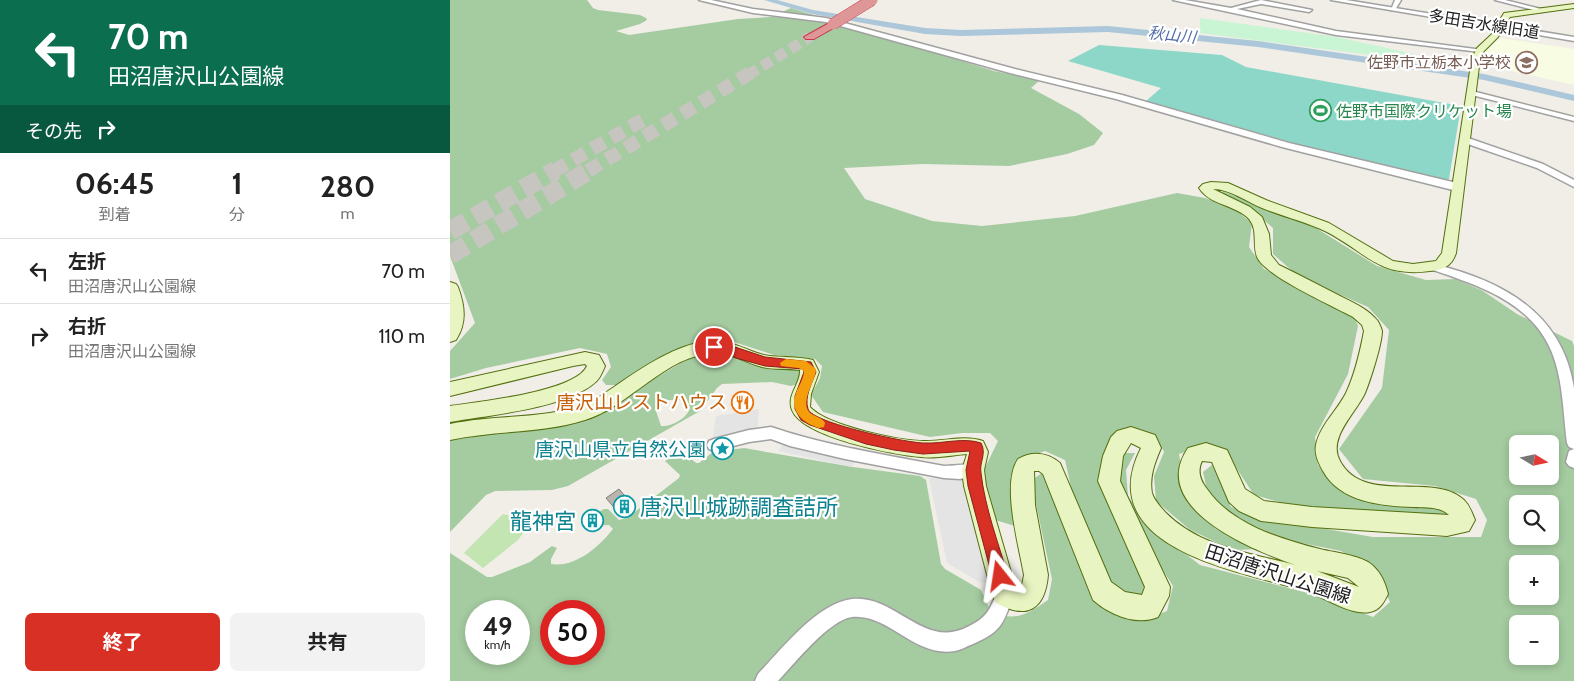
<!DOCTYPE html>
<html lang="ja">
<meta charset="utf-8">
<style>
body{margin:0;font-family:Cabin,"Noto Sans JP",sans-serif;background:#f2f2f2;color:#222;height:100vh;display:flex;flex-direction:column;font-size:19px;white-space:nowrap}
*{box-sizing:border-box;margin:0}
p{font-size:16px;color:#767676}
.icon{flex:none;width:28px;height:28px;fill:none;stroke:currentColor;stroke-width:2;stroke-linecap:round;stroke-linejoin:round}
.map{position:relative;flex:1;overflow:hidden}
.side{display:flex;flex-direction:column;background:#fff;width:450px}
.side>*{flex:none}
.banner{background:#0b6e4f;color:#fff;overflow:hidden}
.needle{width:32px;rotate:100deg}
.tools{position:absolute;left:1059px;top:435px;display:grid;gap:10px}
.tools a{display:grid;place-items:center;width:50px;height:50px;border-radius:8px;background:#fff;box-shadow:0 2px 8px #0003;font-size:25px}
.speed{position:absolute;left:15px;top:600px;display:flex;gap:10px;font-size:25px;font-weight:700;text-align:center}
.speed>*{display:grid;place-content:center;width:65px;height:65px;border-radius:50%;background:#fff;box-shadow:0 2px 8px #0003;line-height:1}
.speed small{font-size:12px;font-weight:400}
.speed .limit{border:8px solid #d22;background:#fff;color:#111}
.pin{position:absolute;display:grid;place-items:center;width:42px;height:42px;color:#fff;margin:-21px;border:2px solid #fff;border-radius:50%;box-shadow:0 1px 5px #0007}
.me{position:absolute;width:55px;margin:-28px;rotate:345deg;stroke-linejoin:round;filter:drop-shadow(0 0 4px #0008)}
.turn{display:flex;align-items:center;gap:18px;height:105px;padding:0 25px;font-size:22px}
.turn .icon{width:65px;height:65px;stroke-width:2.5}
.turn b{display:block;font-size:35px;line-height:42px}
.then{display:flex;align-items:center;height:48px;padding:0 25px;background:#0003;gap:10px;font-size:19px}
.eta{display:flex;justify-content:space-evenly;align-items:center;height:85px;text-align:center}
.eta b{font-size:30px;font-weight:700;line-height:35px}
.cta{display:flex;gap:10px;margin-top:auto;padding:10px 25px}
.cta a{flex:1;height:58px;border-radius:8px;background:#d93025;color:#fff;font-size:20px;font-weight:700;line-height:58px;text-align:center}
.cta a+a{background:#f2f2f2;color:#222}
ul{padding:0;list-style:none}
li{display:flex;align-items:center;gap:15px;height:65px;padding:0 25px;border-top:1px solid #e0e0e0}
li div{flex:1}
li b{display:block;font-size:19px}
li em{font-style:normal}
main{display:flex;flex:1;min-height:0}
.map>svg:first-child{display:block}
.education{fill:#f8fce3}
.grass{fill:#c2e5b2}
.forest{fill:#a5cba0;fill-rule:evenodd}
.park{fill:#c9f5d4}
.pitch{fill:#8dd7c8}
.parking{fill:#e4e4e4}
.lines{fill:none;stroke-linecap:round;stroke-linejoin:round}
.river{fill:#acc7d9;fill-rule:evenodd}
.motorway-tunnel-far2{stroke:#c6c5bf;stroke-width:11;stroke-dasharray:11 5.5;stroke-linecap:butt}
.motorway-tunnel-far1{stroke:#c6c5bf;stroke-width:14;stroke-dasharray:14 8;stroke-linecap:butt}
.motorway-tunnel{stroke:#c6c5bf;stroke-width:19;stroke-dasharray:19 9;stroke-linecap:butt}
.minor-casing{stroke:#a1a1a1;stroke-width:3}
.tertiary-casing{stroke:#a1a1a1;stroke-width:3}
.secondary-casing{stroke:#536f0f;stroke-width:2}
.motorway-casing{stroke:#cb364e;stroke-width:2}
.minor{fill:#fff;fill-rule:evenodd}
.tertiary{fill:#fff;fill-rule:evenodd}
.secondary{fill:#e8f4c1;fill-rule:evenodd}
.motorway{fill:#df9697;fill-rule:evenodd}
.motorway-bridge-casing{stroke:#cb364e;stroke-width:12;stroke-linecap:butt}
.motorway-bridge{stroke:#df9697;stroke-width:11}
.shaded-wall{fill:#827e79}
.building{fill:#b9b4ad;stroke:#827e79}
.route{fill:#d93025;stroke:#8d1f18}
.slow{fill:#f59e0b}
.labels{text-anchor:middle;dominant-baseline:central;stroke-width:4.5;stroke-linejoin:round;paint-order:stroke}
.far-street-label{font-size:16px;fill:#202020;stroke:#fff}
.far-water-label{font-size:16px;font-style:italic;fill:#546fa8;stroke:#fff}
.far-education-label{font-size:16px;fill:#785e54;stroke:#fff;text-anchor:end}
.far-leisure-label{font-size:16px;fill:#27864d;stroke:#fff;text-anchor:start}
.food-label{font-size:19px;fill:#c56008;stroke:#fff;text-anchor:end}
.culture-label{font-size:19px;fill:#0d838f;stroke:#fff;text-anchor:end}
.street-label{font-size:19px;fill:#202020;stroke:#fff}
.near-culture-label{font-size:22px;fill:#0d838f;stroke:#fff;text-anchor:start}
</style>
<main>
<section class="side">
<div class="banner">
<div class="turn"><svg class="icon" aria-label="left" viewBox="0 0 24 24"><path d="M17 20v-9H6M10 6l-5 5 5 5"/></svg><div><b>70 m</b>田沼唐沢山公園線</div></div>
<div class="then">その先<svg class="icon" aria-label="right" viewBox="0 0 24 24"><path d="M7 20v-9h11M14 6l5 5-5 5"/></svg></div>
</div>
<div class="eta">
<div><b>06:45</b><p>到着</p></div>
<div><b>1</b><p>分</p></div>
<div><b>280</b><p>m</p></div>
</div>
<ul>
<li><svg class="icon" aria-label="left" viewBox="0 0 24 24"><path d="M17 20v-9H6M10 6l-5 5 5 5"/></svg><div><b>左折</b><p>田沼唐沢山公園線</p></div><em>70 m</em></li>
<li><svg class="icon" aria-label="right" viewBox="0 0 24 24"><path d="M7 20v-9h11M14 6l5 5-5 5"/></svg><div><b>右折</b><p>田沼唐沢山公園線</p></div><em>110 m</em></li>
</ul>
<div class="cta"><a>終了</a><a>共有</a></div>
</section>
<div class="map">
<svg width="1124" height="681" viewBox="0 0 1124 681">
<rect width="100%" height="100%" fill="#f0eee7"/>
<path class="education" d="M1050 38 1124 49V85L1030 64 1036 51Z"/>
<path class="grass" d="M53 514 82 521 68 540 33 568 14 553Z"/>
<path class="forest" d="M0 0H137L143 8 148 10 190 15 196 18 197 20 190 24 166 31 179 35 288 19 321 17 341 8 544 71 590 80 581 88 629 114 653 133 644 145 617 154 559 166 473 164 394 168 415 199 482 221 532 226 625 216 727 193 755 198 784 209 802 223 799 247 814 269 903 314 908 326 898 374 865 437 868 465 894 491 994 510 997 515 984 520 840 505 804 495 776 452 754 446 729 454 737 502 767 529 811 549 782 550 739 529 706 501 704 476 714 452 705 434 684 428 654 456 695 583 691 599 673 597 660 583 625 505 615 460 595 451 573 459 561 478 565 526 542 519 532 474 548 441 540 433H512L480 437 373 412 361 395 370 378 372 366 365 359 324 355 281 341 261 343 167 385H156L152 380 161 367 157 354 130 348 36 368 0 379V351L25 323 0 256Z
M772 191 861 225 927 266 976 280 1006 279 1033 291 1067 314 1122 341 1124 346V681H0V553L37 577H42L80 562 102 546 107 548 101 559V564C125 568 149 547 163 529L159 525 137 526 132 524V521L154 509H158L169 520 177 518 229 478 230 475 215 461 231 450 246 463H249L263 452 270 455 278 450 294 448 403 467 470 476 476 480 491 564 495 569 531 590 541 612C567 622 577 614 598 600L602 579 581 481 593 472 637 585 662 610 698 618 717 611 723 586 690 535 665 477 671 453H685L676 470 678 496 697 524 750 565 862 594 923 617 940 602 926 572 891 551 837 540 800 524 759 499 753 472 762 465 781 507 829 521 923 537H1031L1037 520 1026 499 985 486 913 479 889 449 932 388 939 330 918 307 848 276 823 254V228L800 208 775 196ZM1068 444H1100V476H1068ZM1068 504H1100V536H1068ZM1068 564H1100V596H1068ZM26 611H69V654H26ZM101 611H144V654H101ZM1068 624H1100V656H1068Z
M271 353 306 365 351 371 348 384 341 386 322 382 272 384 267 388 250 411 118 486 102 490 45 491 36 495 0 532V440L177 395 231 363 250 354ZM229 400 238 403 240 408C237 418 222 427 211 426L206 411 207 407 219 400Z"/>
<path class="park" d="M750 18 887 37 964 54 959 60 750 33Z"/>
<path class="pitch" d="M649 45 772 55 796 67 1011 106 999 179 996 180 868 150 696 101 711 88 618 61Z"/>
<path class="parking" d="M309 409 307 434 262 444 266 416Z
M333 444 406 459 402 467 328 451Z
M479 478 514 479 540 581 531 583 497 563Z"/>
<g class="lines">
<path class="river" d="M314 0H327L363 10 475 28 511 30 658 26 808 41 1034 74 1124 95V101L1034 80 808 47 658 32 511 36 475 34 362 14Z"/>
<path class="motorway-tunnel-far2" d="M298 75 360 37"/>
<path class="motorway-tunnel-far1" d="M104 171 196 118
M138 171 300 73"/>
<path class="motorway-tunnel" d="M0 231 106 170
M0 255 140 170"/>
<defs>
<path id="minor" d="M723 0H735L781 8 811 0 862 10 859 12 811 4 787 9 886 31 1033 50 1030 52 886 35Z
M945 0H951L945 10H941Z
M1045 0H1055L1095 10 1092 12Z
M1018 90 1124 117V121L1018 94Z
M1012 138H1018L1093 164 1124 180V187L1087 168 1012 142Z
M984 264C1052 281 1112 312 1124 388 1124 413 1124 442 1124 468L1119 466 1116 462 1119 451 1124 449 1119 447 1117 443C1113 412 1113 374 1099 346 1077 300 1024 284 980 269L979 267 980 265Z
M321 427C377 446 436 455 494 466 504 466 521 463 528 465L531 470 528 475 510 479 494 478 395 459 340 446 321 439 299 442 264 451 259 449 257 445 259 441 264 439 299 430Z
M555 585 561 588 564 594C553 623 553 631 523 644 517 646 511 650 505 651 465 658 438 613 402 617 379 620 344 664 328 681H305L308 674C332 649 366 604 402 599 443 594 472 646 513 629 538 618 539 611 549 588Z"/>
<path id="tertiary" d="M249 0H261L303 9 376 18 565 69 672 95 839 143 1011 184 1013 187 1007 191 832 147 666 99 560 73 376 22 303 13Z
M881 0H896L1124 37V41Z"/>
<path id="secondary" d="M1124 4V8L1060 17 1048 37 1034 51 1030 58 1006 253C1002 266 993 270 980 271 929 278 917 253 877 232 856 222 834 217 812 208 797 202 780 189 763 189L800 207 812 217 819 234 821 255 829 265C850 275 870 286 890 296 902 302 916 308 925 318 928 320 931 327 932 331 932 344 920 381 915 393 906 413 877 438 890 461 914 506 983 471 1014 500 1020 506 1022 513 1025 520L1019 531 997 536 862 527 811 521 789 511 779 502 762 462 752 461C747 471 750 480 757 489 781 524 830 539 870 549 886 553 903 554 918 562 929 569 935 581 938 594 934 602 930 610 920 612 901 616 874 597 856 591 792 572 640 549 691 448L681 443 673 456 670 481 720 587 719 596 708 617C686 626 660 615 643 600L593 474 589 471H584L585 505 598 575C595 610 577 620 546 603L542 594 514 486 512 470 517 454C502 455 486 459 471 457 443 455 352 437 342 410 336 395 351 384 350 370 337 368 325 370 312 367 297 363 281 353 265 353 217 354 179 407 135 420 91 434 45 430 0 440V424C46 414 96 420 140 403 175 381 223 340 266 341 283 341 298 351 314 355 331 358 347 356 363 360L369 372 361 394 360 407C377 426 450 441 476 441 496 441 515 435 533 441L538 452 534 470 536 486 565 586 568 587 572 585 574 575C569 546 551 484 568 459 582 451 597 452 610 463L661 582 675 592 692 595 695 587 648 481 653 456 661 437 667 431 681 427 705 435 711 448C705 462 699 477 702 493 704 500 710 506 715 512 749 547 800 553 846 565 804 551 697 508 738 448L756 443 777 450 795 489 814 501 862 507 999 515C989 506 976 508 963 507 931 506 890 502 873 471 869 464 864 454 866 445 870 425 887 411 896 393 905 374 910 352 914 331L912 325 903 317C883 306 815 276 807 257 802 244 809 228 797 217 782 204 760 205 749 188L753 184 761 182 778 183 816 200 879 223 943 261 963 264 986 261 992 253 1022 58 1027 48 1042 34 1054 13ZM867 571 898 578 909 587Z
M0 282 6 284 8 287C15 306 17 323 6 340L0 342Z
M135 352 149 355 155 366C152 373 149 381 142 385 110 409 40 415 0 422V406C27 402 126 392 137 366L135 364 123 366 0 396V382Z"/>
<path id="motorway" d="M383 21 387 22 388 24 387 26 364 39H356L354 37Z"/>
</defs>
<use href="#minor" class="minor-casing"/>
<use href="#tertiary" class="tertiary-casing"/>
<use href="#secondary" class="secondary-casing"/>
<use href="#motorway" class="motorway-casing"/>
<use href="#minor" class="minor"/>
<use href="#tertiary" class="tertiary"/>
<use href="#secondary" class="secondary"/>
<use href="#motorway" class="motorway"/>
<defs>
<path id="motorway-bridge" d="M383 24 422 0"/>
</defs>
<use href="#motorway-bridge" class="motorway-bridge-casing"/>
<use href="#motorway-bridge" class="motorway-bridge"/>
</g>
<path class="shaded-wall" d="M180 502 186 509 173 518 167 511Z"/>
<path class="building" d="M169 489 180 502 167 511 156 498Z"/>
<path class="route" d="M264 343 276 344 315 357 361 362 366 372C362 383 354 397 358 409 362 423 457 443 474 443 493 444 513 437 531 443 537 454 529 462 531 473 535 508 548 542 558 576L556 581 550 583 544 581 542 576 518 486 516 470 520 451 473 454 444 450 416 444 360 425 351 420 345 409V396L354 372 353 369 315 366 286 358 274 352 260 350 258 347 260 344Z"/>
<path class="slow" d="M336 359 356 361 366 369C366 381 350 400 359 412 364 417 372 417 375 423L374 427 369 428C353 423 339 411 346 393 349 385 354 379 354 371L349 368 331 366 330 363Z"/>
<defs>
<symbol id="school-ring" viewBox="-11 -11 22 22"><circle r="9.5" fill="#fff" stroke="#8d6e63" stroke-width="1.5"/><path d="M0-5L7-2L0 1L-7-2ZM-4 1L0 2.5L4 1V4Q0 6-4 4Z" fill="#8d6e63"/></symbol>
<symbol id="stadium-ring" viewBox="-11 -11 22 22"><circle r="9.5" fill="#fff" stroke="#2e9e5b" stroke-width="1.5"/><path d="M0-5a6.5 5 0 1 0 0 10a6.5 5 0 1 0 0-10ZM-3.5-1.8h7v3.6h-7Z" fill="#2e9e5b"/></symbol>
<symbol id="restaurant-ring" viewBox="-11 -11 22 22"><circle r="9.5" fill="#fff" stroke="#e8710a" stroke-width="1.5"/><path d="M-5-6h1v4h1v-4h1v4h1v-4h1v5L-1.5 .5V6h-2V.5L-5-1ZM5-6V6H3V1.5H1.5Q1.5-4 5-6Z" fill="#e8710a"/></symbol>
<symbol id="sight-ring" viewBox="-11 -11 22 22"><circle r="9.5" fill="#fff" stroke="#0f9aa8" stroke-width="1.5"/><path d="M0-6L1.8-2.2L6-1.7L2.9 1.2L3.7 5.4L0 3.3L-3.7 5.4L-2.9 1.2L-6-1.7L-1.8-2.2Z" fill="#0f9aa8"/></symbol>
<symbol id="building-ring" viewBox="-11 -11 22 22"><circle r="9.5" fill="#fff" stroke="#0f9aa8" stroke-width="1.5"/><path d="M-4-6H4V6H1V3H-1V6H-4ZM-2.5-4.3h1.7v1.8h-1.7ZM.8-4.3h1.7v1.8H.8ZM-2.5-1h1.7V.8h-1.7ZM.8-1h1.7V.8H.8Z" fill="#0f9aa8"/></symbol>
</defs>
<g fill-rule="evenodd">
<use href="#school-ring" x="1064" y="50" width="25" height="25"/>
<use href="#stadium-ring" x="858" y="98" width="25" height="25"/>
<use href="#restaurant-ring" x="280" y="390" width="25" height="25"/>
<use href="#sight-ring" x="260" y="436" width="25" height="25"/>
<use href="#building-ring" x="162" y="494" width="25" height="25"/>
<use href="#building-ring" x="130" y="508" width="25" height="25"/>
</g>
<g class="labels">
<g class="far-street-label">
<text transform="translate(1034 24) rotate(9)">多田吉水線旧道</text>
</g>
<g class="far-water-label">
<text transform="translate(722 35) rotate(6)">秋山川</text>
</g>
<g class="far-education-label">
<text x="1061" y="62">佐野市立栃本小学校</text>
</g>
<g class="far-leisure-label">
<text x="886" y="111">佐野市国際クリケット場</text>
</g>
<g class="food-label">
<text x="277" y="402">唐沢山レストハウス</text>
</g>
<g class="culture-label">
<text x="256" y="449">唐沢山県立自然公園</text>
</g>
<g class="street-label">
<text transform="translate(828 574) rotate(18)">田沼唐沢山公園線</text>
</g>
<g class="near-culture-label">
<text x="190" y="507">唐沢山城跡調査詰所</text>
<text x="126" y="521" text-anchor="end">龍神宮</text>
</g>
</g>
</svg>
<div class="tools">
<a><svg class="needle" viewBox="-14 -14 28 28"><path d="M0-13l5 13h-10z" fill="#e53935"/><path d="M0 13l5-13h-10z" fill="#767676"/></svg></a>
<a><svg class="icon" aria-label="search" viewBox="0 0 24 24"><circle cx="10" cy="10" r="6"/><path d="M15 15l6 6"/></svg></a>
<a>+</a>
<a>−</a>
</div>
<div class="speed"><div>49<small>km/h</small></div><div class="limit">50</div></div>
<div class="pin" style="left:264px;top:347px;background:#d93025"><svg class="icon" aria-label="arrive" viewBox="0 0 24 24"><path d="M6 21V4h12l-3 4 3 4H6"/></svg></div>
<svg class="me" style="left:550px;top:576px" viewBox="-20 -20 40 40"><path d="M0-17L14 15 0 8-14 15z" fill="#d93025" stroke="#fff" stroke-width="4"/></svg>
</div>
</main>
